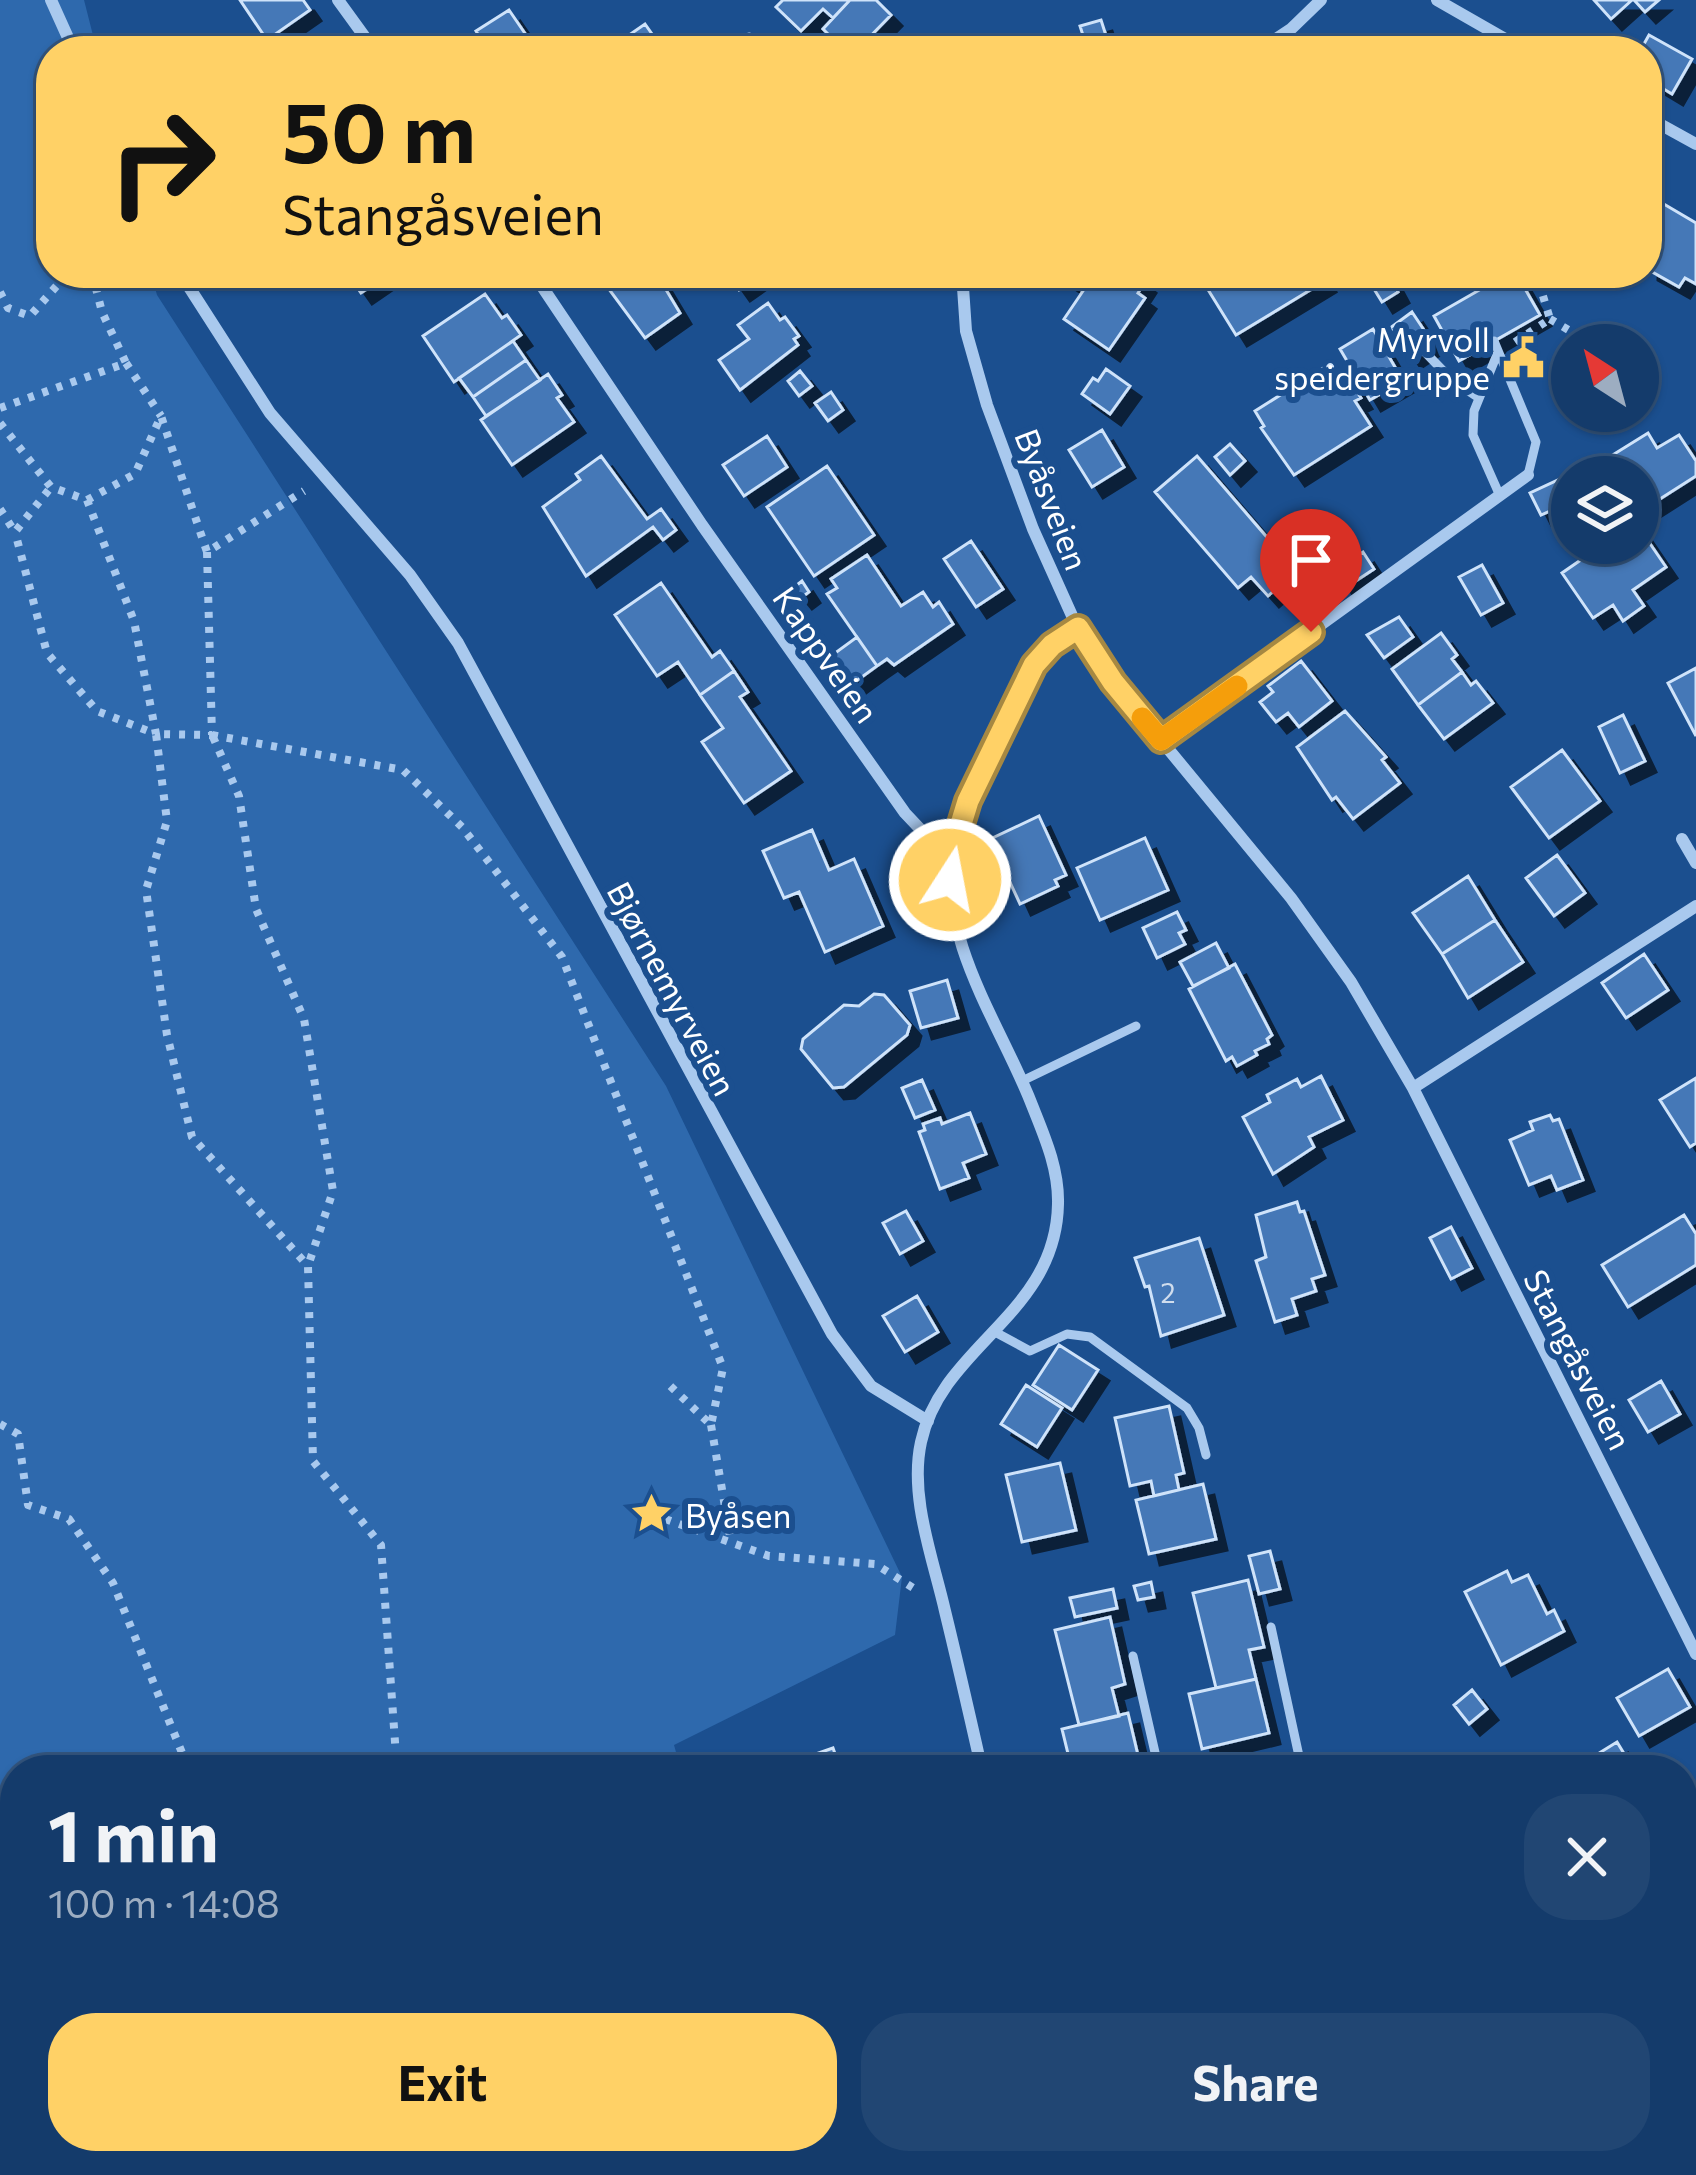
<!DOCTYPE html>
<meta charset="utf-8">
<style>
body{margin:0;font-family:Commissioner,sans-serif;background:#214673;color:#f1f3f6;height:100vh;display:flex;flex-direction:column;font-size:45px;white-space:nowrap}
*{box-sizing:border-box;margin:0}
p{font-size:39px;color:#9dadc1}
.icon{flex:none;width:66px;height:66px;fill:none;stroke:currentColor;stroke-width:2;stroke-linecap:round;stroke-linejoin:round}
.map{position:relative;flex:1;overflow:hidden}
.details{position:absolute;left:0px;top:1755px;width:1698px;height:420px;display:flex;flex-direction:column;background:#143b6b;border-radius:48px 48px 0 0;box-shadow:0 3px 9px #0004,0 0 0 3px #33557e}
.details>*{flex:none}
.guide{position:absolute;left:36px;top:36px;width:1626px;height:252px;border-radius:48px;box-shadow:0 3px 9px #0004,0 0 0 3px #33557e;background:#ffd166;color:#111;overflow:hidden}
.needle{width:78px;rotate:324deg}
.fabs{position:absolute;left:1551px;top:324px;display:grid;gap:24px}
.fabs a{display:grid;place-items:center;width:108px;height:108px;border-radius:50%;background:#143b6b;box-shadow:0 3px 9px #0004,0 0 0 3px #33557e;font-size:60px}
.pin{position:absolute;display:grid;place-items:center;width:102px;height:102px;color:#fff;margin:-123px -51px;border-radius:50% 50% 50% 0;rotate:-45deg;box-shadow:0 0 12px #0007}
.pin .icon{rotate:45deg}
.me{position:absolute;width:132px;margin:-66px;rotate:11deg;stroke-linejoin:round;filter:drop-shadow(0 0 9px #0008)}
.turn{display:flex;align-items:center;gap:42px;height:252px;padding:0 48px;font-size:54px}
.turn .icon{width:156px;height:156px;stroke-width:2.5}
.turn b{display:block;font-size:84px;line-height:102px}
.round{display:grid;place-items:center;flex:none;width:126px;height:126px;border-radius:48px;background:#214673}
.head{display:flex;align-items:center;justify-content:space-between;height:204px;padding:0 48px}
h1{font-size:72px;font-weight:700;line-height:90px}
.button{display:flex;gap:24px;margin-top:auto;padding:24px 48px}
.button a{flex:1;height:138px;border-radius:48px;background:#ffd166;color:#111;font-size:48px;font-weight:700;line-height:138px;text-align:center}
.button a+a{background:#214673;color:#f1f3f6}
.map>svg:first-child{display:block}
.green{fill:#2e69ad}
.building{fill:#4478b7;stroke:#cfe3fa;stroke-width:3;filter:url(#shadow)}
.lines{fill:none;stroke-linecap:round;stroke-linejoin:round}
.path{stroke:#a9c9ee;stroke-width:8;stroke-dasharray:6 9;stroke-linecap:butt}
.service{stroke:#a9c9ee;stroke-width:9}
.minor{stroke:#a9c9ee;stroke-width:12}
.route-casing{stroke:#a68842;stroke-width:30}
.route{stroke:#ffd166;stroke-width:21}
.slow{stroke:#f59e0b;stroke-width:21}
.labels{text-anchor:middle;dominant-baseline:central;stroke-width:12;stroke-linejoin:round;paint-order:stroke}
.number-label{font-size:27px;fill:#d0dded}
.poi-label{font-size:33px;fill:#fff;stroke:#1b4f8f;text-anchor:end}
.street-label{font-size:33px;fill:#fff;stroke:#1b4f8f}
</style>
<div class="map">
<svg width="1696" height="2175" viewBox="0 0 1696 2175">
<defs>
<filter id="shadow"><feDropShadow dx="11" dy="11" stdDeviation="0" flood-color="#0009"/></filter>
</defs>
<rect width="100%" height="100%" fill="#1b4f8f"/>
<path class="green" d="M0 0H84L97 51H51V273H151L157 295 666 1086 902 1577 895 1635 674 1745 681 1770H15V2160H761L757 2175H0Z"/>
<path class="building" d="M240 0H303L310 10 267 40Z
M783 0H850L833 18 823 9 801 31 776 7Z
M850 0H876L891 15 856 51H819L832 38 823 29Z
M1594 0H1632L1611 19Z
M1634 0H1659L1645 12Z
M509 10 537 51H457L479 36 476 31Z
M1101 20 1111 51H1088L1080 26Z
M645 24 664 51H606Z
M1649 35 1692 59 1672 94 1647 79V51H1640Z
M1657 200 1696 223V284L1685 278 1679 287 1647 269V217Z
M347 273H390L361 293Z
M597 273H656L680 313 645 338Z
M727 273H763L739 290Z
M1057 273H1133L1145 282 1138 293 1145 298 1109 350 1064 319 1083 291Z
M1232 273H1320L1325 281 1236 335 1207 288Z
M1509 273H1516L1540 315 1459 361 1434 316Z
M1391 279 1398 292 1382 302 1374 289Z
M485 294 502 318 507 315 521 335 454 382 423 336Z
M768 303 780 320 785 317 799 336 794 339 798 345 740 390 719 360 749 339 738 325Z
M1412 312 1432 342 1410 357 1390 328Z
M1373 329 1403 381 1370 400 1340 349Z
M513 341 526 360 473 397 459 378Z
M526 360 540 380 486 416 473 397Z
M1331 363 1338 374 1344 371 1361 398 1355 401 1371 426 1294 475 1261 428 1264 426 1255 411Z
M1106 369 1130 386 1110 414 1082 394 1093 378 1098 381Z
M800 371 812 386 799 396 788 381Z
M548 374 562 395 557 398 574 422 512 465 481 420Z
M831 392 843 410 828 421 815 403Z
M1102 430 1124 467 1092 487 1069 450Z
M1648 433 1657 448 1679 435 1696 461V476L1638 513V477L1582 474Z
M767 436 787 467 744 496 723 465Z
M1230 444 1245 461 1230 475 1215 457Z
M601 456 647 519 661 509 676 530 663 540 653 527 586 576 543 507 580 480 576 474Z
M1197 456 1296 571 1268 596 1251 577 1238 588 1155 492Z
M827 466 874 535 814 576 767 507Z
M1573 473 1572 501 1541 515 1530 493Z
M1638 526 1666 567 1633 590 1644 606 1623 621 1613 605 1593 618 1562 573 1601 546 1599 543H1638Z
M971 541 1003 589 976 607 944 559Z
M1363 552 1374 569 1345 588 1333 571Z
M867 555 901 606 923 592 933 607 939 602 953 624 894 665 887 659 877 666 827 594 837 588 831 579Z
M1482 565 1503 603 1481 615 1459 577Z
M802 581 809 592 801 598 793 588Z
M661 583 712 657 720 651 734 671 700 695 678 662 657 676 615 615Z
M1399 617 1413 637 1384 658 1367 635Z
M1441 633 1457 655 1452 659 1462 672 1418 705 1392 669Z
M857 637 877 666 851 685 831 656Z
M1301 661 1332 701 1299 727 1288 713 1276 722 1260 702 1273 692 1268 686Z
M1696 668V736L1668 683Z
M734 671 748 692 740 697 791 771 744 803 702 742 723 728 700 695Z
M1462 672 1471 685 1476 681 1493 703 1444 739 1418 705Z
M1345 711 1386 757 1382 760 1400 783 1353 819 1336 797 1332 800 1297 747Z
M1623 715 1645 761 1620 773 1599 727Z
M1562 750 1600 801 1549 838 1511 787Z
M1039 816 1066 875 1055 880 1058 886 1020 904 1003 867 995 871 982 843Z
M812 830 829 870 854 859 883 926 825 952 799 892 784 898 763 851Z
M1145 838 1168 890 1100 920 1077 868Z
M1557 855 1585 893 1554 916 1526 878Z
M1468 876 1495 920 1442 954 1413 913Z
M1177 912 1186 930 1179 933 1185 944 1157 958 1143 928Z
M1495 920 1523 962 1468 998 1442 954Z
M1216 943 1229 968 1193 986 1180 962Z
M1644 954 1668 990 1626 1018 1602 983Z
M1235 964 1272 1035 1267 1039 1269 1044 1255 1051 1257 1055 1237 1066 1232 1057 1226 1061 1189 989Z
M947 980 958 1018 921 1028 910 991Z
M874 994 884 995 910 1025 907 1035 844 1087 833 1088 801 1049 803 1039 844 1005 859 1006Z
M1321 1076 1343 1120 1309 1137 1314 1147 1273 1174 1243 1117 1270 1102 1267 1095 1297 1079 1301 1087Z
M1696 1078V1143L1690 1147 1660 1100Z
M922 1080 935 1110 915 1118 902 1088Z
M970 1113 986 1154 963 1163 969 1178 940 1189 919 1132 925 1130 923 1124 940 1118 942 1124Z
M1550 1115 1553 1121 1559 1119 1583 1180 1557 1190 1551 1176 1529 1185 1510 1140 1533 1130 1530 1122Z
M1297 1202 1300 1212 1304 1211 1325 1275 1312 1279 1316 1291 1292 1299 1297 1315 1275 1322 1256 1261 1266 1257 1256 1215Z
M906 1211 923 1241 900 1254 883 1223Z
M1684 1215 1696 1234V1265L1628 1307 1602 1265Z
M1451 1227 1472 1268 1451 1279 1430 1238Z
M1199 1238 1224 1315 1161 1336 1149 1286 1145 1287 1135 1258Z
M917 1296 938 1332 905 1352 883 1316Z
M1059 1345 1098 1370 1072 1410 1033 1385Z
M1661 1381 1680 1414 1648 1432 1629 1400Z
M1026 1385 1062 1408 1037 1447 1001 1424Z
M1169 1406 1184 1473 1176 1475 1179 1490 1154 1496 1151 1481 1130 1486 1115 1418Z
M1060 1463 1076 1530 1022 1542 1006 1475Z
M1203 1484 1216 1539 1149 1554 1136 1500Z
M1270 1551 1280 1589 1259 1594 1249 1556Z
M1507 1571 1512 1582 1528 1575 1547 1614 1554 1610 1564 1631 1501 1665 1465 1592Z
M1248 1580 1264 1647 1249 1650 1256 1679 1216 1688 1193 1593Z
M1151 1582 1154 1597 1138 1600 1134 1586Z
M1113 1589 1117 1608 1075 1617 1070 1598Z
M1110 1617 1125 1684 1112 1688 1119 1716 1079 1725 1055 1630Z
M1668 1669 1690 1707 1639 1736 1617 1698Z
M1256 1679 1269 1733 1202 1749 1189 1694Z
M1472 1690 1487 1709 1469 1724 1454 1705Z
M1128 1713 1141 1768 1072 1770 1062 1729Z
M1617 1742 1634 1770H1585L1588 1760Z
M833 1748 840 1768 874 1756 878 1770H783L781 1766Z
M1696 1886V1919L1683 1892Z
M1696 2029V2069L1683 2043V2036Z
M944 2160H984L947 2171Z
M1352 2160H1422L1423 2161 1409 2168 1413 2175H1359Z
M1504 2160H1574L1578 2170 1568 2175H1511Z"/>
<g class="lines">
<path class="path" d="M0 292 8 308 30 316 68 273
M1550 319 1582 338 1610 343
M1515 342 1550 319 1536 273
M126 363 161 416
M0 408 126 363 102 312 92 273
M0 423 51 487 87 500 134 621 156 734 97 711 47 653 15 532
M87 500 135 474 161 416 207 552 304 491
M0 509 15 532 51 487
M207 552 212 735 156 734 167 821 146 890 167 1035 192 1137 308 1266 313 1461 381 1545 397 1770
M212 735 403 770 462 827 562 957 723 1368 711 1425 665 1381
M213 737 239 796 256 909 304 1019 333 1191 308 1266
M0 1424 18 1434 28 1505 69 1519 113 1583 189 1770
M711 1425 731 1542
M651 1514 769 1556 875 1564 915 1589
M344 2160 352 2175
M634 2160 648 2175
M400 2175 402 2160"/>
<path class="service" d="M749 37 758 51
M1647 196 1650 202
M910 273 961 278
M1494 341 1536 442 1528 475
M1421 348 1452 380 1479 398
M1498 352 1474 411 1473 435 1500 496
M1022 1081 1136 1026
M995 1332 1030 1351 1067 1334 1090 1337 1187 1408 1199 1428 1206 1455
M1271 1627 1302 1770
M1133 1656 1159 1770
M1607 2160 1615 2175
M1020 2175 1061 2160"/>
<path class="minor" d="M51 0 74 51
M338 0 375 51
M1437 0 1526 51
M1258 51 1291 29 1321 0
M1647 117 1696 144
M180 273 270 413 410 575 458 643 832 1334 871 1386 928 1421
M533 273 702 525 905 813 922 831 953 850
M962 273 966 331 987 405 1033 529 1078 629 1113 682 1291 898 1351 982 1413 1088 1696 1654
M1161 740 1528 475
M1682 839 1696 863
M1413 1088 1696 906
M982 1770C970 1717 958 1664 945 1611 933 1558 909 1497 921 1442 942 1345 1056 1315 1058 1204 1059 1167 1043 1133 1030 1100 999 1023 939 939 952 852 958 817 976 784 992 751 1006 721 1019 680 1041 655 1051 644 1066 637 1078 629
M1137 2160 1150 2175
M788 2170 789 2175"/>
</g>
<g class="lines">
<defs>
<path id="route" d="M950 880 953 850 968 801 1034 665 1052 645 1078 628 1113 682 1161 740 1311 632"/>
</defs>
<use href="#route" class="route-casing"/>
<use href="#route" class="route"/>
<path class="slow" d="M1142 718 1161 740 1237 686"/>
</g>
<defs>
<symbol id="civic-bare" viewBox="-9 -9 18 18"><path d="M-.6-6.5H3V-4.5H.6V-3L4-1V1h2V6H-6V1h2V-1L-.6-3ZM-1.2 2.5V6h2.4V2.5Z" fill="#ffd166" stroke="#1b4f8f" stroke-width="2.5" paint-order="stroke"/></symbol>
<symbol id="sight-bare" viewBox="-9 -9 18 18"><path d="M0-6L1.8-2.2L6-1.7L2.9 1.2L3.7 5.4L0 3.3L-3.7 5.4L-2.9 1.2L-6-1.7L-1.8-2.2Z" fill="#ffd166" stroke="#1b4f8f" stroke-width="2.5" paint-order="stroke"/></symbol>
</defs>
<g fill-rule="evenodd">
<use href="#civic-bare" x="1494" y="328" width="59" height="59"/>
<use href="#sight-bare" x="622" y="1484" width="59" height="59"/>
</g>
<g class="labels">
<g class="number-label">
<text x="1168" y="1292">2</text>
</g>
<g class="poi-label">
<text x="1490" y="338">Myrvoll<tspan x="1490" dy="38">speidergruppe</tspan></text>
<text x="685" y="1514" text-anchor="start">Byåsen</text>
</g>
<g class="street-label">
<text transform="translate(1053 499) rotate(69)">Byåsveien</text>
<text transform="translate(827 654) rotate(55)">Kappveien</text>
<text transform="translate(673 988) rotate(62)">Bjørnemyrveien</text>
<text transform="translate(1579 1359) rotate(63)">Stangåsveien</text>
</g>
</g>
</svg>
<div class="fabs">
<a><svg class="needle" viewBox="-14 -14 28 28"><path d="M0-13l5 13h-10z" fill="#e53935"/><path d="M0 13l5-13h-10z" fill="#9dadc1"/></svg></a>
<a><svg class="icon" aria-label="layers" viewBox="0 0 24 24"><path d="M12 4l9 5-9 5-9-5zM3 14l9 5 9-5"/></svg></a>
</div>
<div class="pin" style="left:1311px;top:632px;background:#d93025"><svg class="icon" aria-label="arrive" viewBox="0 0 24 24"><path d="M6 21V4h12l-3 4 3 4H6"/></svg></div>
<svg class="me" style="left:950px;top:880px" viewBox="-20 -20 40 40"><circle r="17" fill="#ffd166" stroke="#fff" stroke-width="3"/><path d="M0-11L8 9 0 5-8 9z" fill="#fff"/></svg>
<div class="guide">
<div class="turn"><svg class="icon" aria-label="right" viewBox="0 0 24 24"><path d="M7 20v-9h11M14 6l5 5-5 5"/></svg><div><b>50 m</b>Stangåsveien</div></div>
</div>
<section class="details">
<div class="head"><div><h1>1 min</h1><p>100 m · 14:08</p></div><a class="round"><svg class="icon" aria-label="close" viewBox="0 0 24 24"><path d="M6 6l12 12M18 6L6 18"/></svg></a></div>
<div class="button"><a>Exit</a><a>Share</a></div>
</section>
</div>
